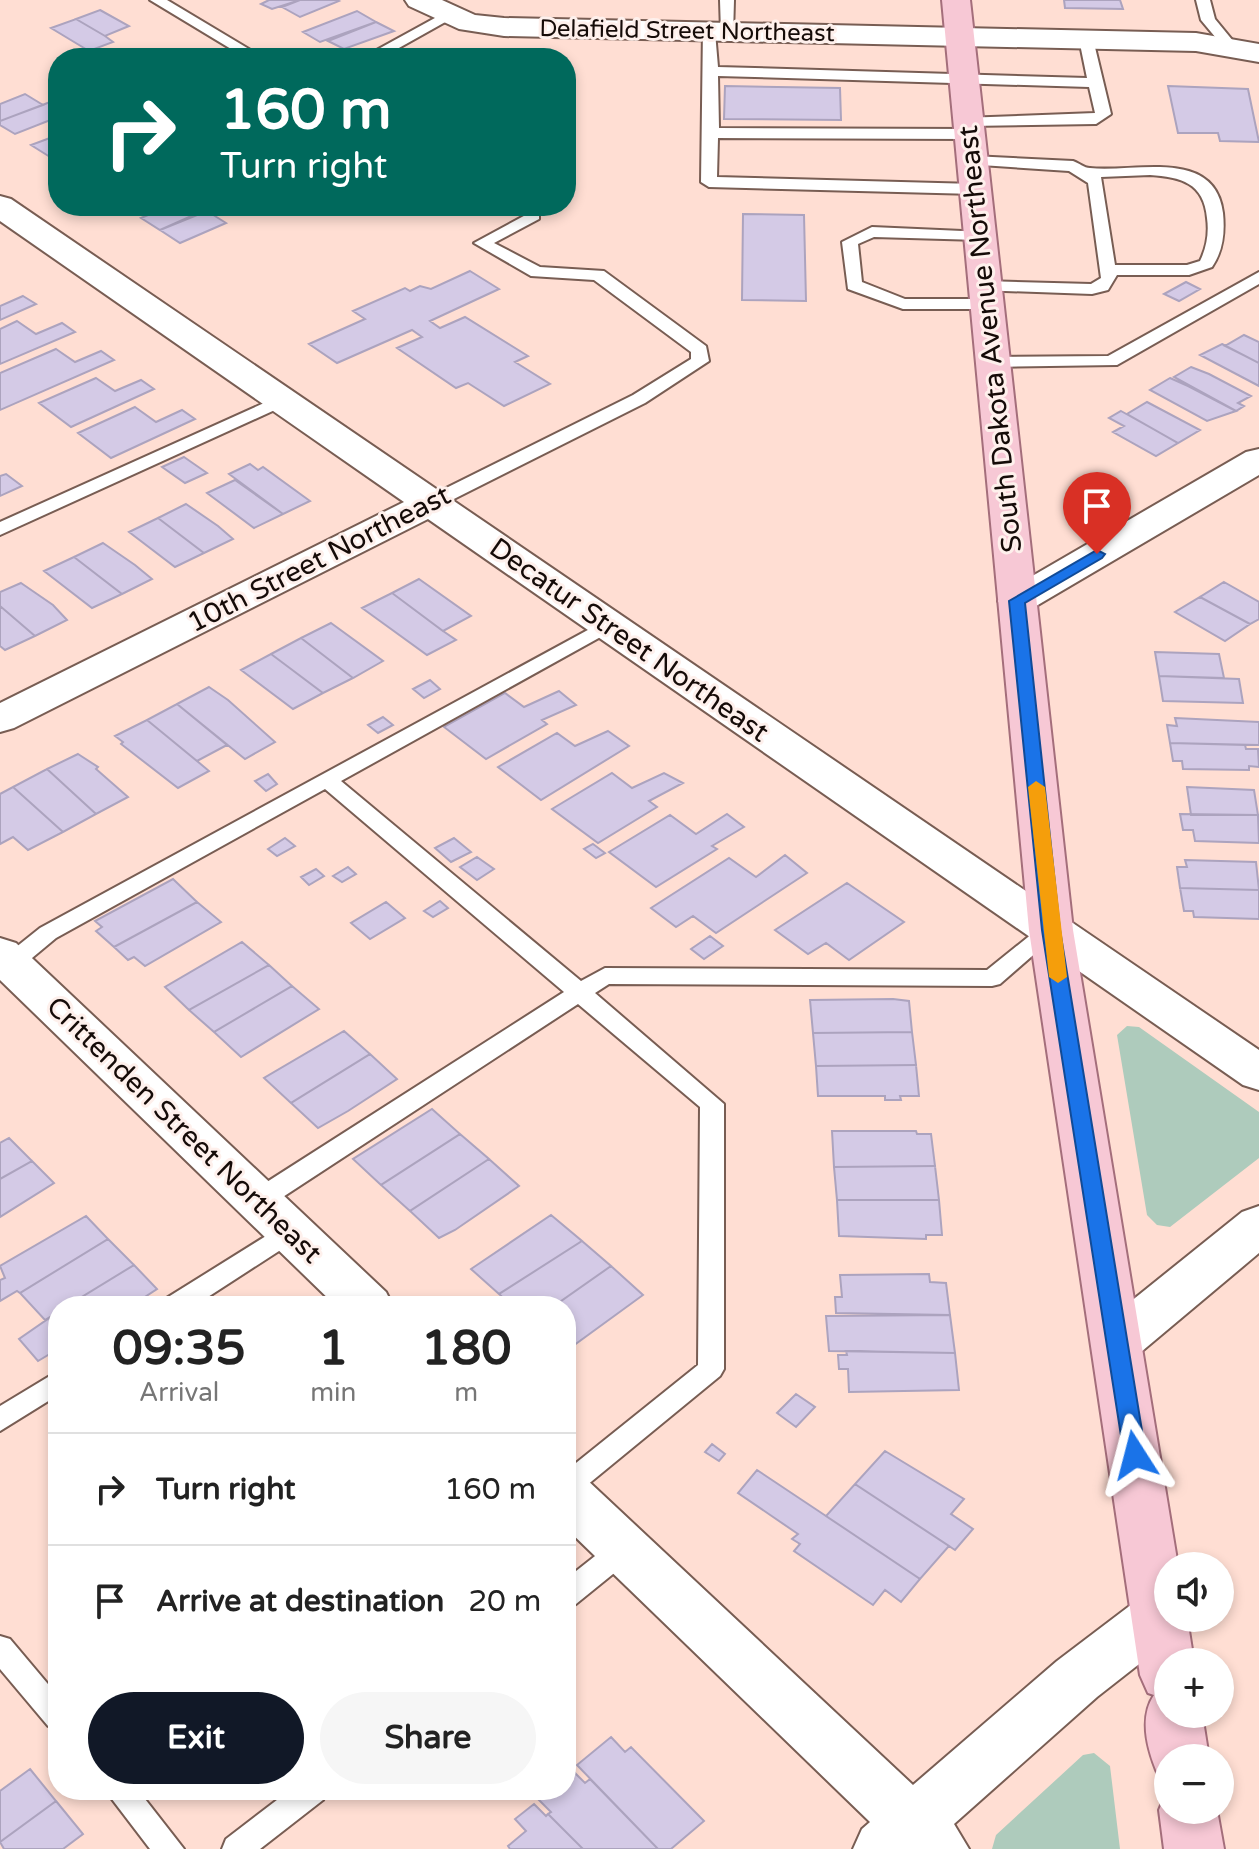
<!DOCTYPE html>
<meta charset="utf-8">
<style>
body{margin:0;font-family:"Varela Round",sans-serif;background:#f6f6f6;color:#222;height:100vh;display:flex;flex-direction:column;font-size:30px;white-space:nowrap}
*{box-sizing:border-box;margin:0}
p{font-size:26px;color:#767676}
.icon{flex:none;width:44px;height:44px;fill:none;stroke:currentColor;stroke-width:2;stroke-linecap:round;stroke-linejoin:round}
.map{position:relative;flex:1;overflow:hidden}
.sheet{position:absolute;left:48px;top:1296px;width:528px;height:504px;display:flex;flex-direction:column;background:#fff;border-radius:32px;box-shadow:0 4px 12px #0003}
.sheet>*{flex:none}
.banner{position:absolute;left:48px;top:48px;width:528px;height:168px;border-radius:32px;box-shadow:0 4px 12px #0003;background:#00695c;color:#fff;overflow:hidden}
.fabs{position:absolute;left:1154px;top:1552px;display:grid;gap:16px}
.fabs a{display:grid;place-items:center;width:80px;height:80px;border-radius:50%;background:#fff;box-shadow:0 4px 12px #0003;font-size:40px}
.pin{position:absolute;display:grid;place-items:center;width:68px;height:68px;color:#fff;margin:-82px -34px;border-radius:50% 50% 50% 0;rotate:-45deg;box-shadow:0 0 8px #0007}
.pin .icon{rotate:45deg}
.me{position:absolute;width:88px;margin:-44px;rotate:351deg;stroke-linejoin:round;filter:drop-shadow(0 0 6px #0008)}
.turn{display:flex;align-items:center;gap:28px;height:168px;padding:0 40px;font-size:36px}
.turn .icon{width:104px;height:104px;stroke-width:2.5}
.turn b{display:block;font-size:56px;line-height:68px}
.eta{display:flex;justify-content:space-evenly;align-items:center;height:136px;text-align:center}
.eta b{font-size:48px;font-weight:800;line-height:56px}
.primary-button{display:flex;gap:16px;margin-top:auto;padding:16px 40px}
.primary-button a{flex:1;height:92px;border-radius:48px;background:#111827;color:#fff;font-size:32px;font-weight:800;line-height:92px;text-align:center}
.primary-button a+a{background:#f6f6f6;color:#222}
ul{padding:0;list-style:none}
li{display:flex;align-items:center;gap:24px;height:112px;padding:0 40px;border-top:2px solid #e0e0e0}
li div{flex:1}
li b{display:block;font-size:30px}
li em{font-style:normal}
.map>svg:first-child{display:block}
.green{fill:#aecbbc}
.building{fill:#d4cae6;stroke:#aca3be;stroke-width:2}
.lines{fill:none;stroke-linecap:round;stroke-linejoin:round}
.lane-casing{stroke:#785d53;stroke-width:4}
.street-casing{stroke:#785d53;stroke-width:4}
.primary-casing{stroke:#a46e7b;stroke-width:4}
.lane{fill:#fff;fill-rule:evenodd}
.street{fill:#fff;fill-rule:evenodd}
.primary{fill:#f7c8d5;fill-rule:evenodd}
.route{fill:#1a73e8;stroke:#114b97;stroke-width:2}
.slow{fill:#f59e0b}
.labels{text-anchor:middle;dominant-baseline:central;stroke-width:6;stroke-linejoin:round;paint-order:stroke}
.far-street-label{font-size:24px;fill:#150b08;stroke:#fef0ec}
.street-label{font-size:28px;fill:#150b08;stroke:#fef0ec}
</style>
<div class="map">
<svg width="1259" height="1849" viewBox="0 0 1259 1849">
<rect width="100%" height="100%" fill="#ffded3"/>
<path class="green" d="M1127 1026 1139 1027 1259 1112V1158L1170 1227 1157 1225 1147 1215 1117 1035Z
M1094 1753 1110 1766 1120 1849H992L996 1835 1083 1755Z"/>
<path class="building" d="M300 0 272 9 261 4 269 0Z
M300 0H337L339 1 300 17 282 7Z
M1064 0H1120L1123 9 1065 8Z
M100 10 129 26 105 36 76 19Z
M357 11 376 22 320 42 303 32Z
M76 19 105 36 113 42 89 51 51 28Z
M376 22 394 31 344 49 328 41Z
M725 86 840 88 841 120 724 119Z
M1168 86 1248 89 1259 142 1220 141 1218 133H1178Z
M25 94 43 105 0 121V104Z
M58 99V117L15 134 0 125V121Z
M58 135V154L50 157 31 145Z
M169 206H214L160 230 141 218Z
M207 211 226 223 180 243 160 230Z
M743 214 804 215 806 301 742 300Z
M470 271 499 289 430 321 440 328 465 317 528 356 515 362 550 384 504 406 468 383 456 388 397 348 422 337 412 330 337 363 309 344 365 319 353 311 405 288 410 291 420 286 431 289Z
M1186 282 1200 289 1179 301 1164 294Z
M23 296 36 304 0 320V306Z
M17 321 36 334 62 323 75 332 0 364V329Z
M1244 335 1259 342V363L1225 346Z
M1222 344 1259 363V386L1200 355Z
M56 349 75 362 101 351 114 360 0 410V373Z
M1191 367 1209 374 1251 396 1238 403 1244 406 1236 411 1174 377Z
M96 378 115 391 141 380 154 389 71 427 39 403Z
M1170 378 1188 386 1236 411 1207 421 1150 390Z
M1147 402 1200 430 1178 443 1127 414Z
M135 407 156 422 182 410 195 419 111 458 78 433Z
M1121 411 1178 443 1156 456 1113 432 1124 426 1109 418Z
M184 457 207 473 185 483 162 467Z
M250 464 258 470 263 467 310 501 283 514 229 474Z
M6 474 22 486 0 496V476Z
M235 480 283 514 254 528 207 493Z
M186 504 218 526 233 539 204 553 158 518Z
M158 518 204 553 175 567 129 532Z
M103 543 135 565 152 579 122 594 74 557Z
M74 557 122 594 92 608 44 571Z
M419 579 471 616 443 631 392 593Z
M1224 582 1259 602V619L1250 624 1200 597Z
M21 583 53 605 67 620 35 636 0 606V592Z
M392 593 443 631 456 640 427 655 362 608Z
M1200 597 1250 624 1225 641 1175 612Z
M0 606 35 636 5 650 0 646Z
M331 623 383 661 353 678 301 638Z
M301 638 353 678 323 693 271 654Z
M1155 652 1219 654 1224 678 1159 676Z
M271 654 323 693 293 709 241 670Z
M1159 676 1239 679 1243 703 1163 701Z
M430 680 440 689 424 698 413 689Z
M209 687 228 700 275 742 245 759 177 704Z
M559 691 576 705 542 720 547 724 486 759 444 727 505 693 524 707Z
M177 704 227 745 197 761 147 720Z
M383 717 393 725 378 733 368 725Z
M1175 718 1259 722V745L1170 743 1167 725 1177 726Z
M147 720 197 761 209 771 178 788 121 744 123 742 115 736Z
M608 731 629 746 541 800 498 767 557 733 575 746Z
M1170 743 1245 745 1246 749H1258L1259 767 1249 766V770L1183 769 1182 761H1173Z
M78 754 98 767 96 769 128 797 96 814 47 769Z
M47 769 96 814 63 832 13 787Z
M612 773 632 788 664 773 683 783 649 801 657 807 598 843 552 809Z
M268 774 277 784 266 791 255 781Z
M13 787 63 832 28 850 13 837 0 844V794Z
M1187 787 1254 790 1258 815H1191Z
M727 814 744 827 712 846 717 849 656 887 609 852 670 815 696 834Z
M1180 814 1258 815 1259 843 1195 841 1193 830H1183Z
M285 838 295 846 277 856 268 849Z
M454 838 471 852 451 862 435 848Z
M593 844 605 853 596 858 584 849Z
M785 855 807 873 716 933 693 916 676 927 651 908 729 858 756 877Z
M477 857 494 869 477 880 460 867Z
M1185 860 1256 862 1259 890 1180 888 1177 867H1187Z
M348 867 356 874 342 882 333 876Z
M316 869 324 876 309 885 301 877Z
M173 879 197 902 114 947 96 931 102 927 95 921Z
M847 883 904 922 849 960 826 943 808 954 775 930Z
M1180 888 1259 890V919L1194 917 1193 911H1184Z
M440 901 448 908 433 917 424 911Z
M197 902 221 922 145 966 134 957 128 960 114 947Z
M386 902 405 918 370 939 351 923Z
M710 936 723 946 704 959 691 949Z
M242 942 269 965 189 1010 165 987Z
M269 965 292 986 214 1032 189 1010Z
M292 986 319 1009 241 1057 214 1032Z
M893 999 909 1001 912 1032 813 1033 810 1000Z
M344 1031 370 1054 291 1103 264 1078Z
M912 1032 916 1065 816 1066 813 1033Z
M370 1054 397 1079 348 1111 318 1128 291 1103Z
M916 1065 919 1096H900L901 1100H885V1096H818L816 1066Z
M432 1109 460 1134 381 1185 353 1159Z
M832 1131H916L917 1134H931L935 1166 834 1167Z
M460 1134 489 1159 410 1211 381 1185Z
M9 1138 32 1161 0 1179V1143Z
M489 1159 519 1186 455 1230 439 1238 410 1211Z
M32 1161 54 1183 0 1217V1179Z
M935 1166 939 1200H837L834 1167Z
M837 1200H939L942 1235H926V1239L839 1236Z
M551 1215 582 1241 499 1294 471 1269Z
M86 1216 108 1239 20 1293 17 1291 0 1301V1280L5 1278 0 1266Z
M108 1239 134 1265 67 1306H58V1312L45 1320 20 1293Z
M582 1241 611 1266 554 1306H512L499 1294Z
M134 1265 157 1289 131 1306H67Z
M611 1266 643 1295 566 1351V1306H554Z
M929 1274 930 1282 946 1283 950 1315 836 1313 835 1297H842L840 1275Z
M58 1312V1349L38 1361 19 1339Z
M950 1315 955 1353 829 1351 826 1316Z
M846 1351 955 1353 959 1390 849 1392 848 1369H839L838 1355H847Z
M796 1394 815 1407 796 1427 777 1413Z
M712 1444 725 1454 719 1461 705 1452Z
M885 1451 964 1499 951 1514 973 1529 955 1550 855 1484Z
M757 1470 826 1516 920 1579 901 1602 885 1590 873 1605 794 1551 800 1544 792 1539 798 1534 738 1493Z
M855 1484 949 1546 920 1579 826 1516Z
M611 1737 625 1752 631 1747 704 1821 671 1849H658L577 1765Z
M30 1769 56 1801 0 1842V1791Z
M574 1772 585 1783 590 1779 658 1849H583L548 1814 551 1812 539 1800 552 1790H566V1778Z
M56 1801 83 1834 63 1849H4L0 1842Z
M534 1804 546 1816 548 1814 583 1849H510L508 1846 526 1831 515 1819Z"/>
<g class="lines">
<defs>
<path id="lane" d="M150 0H167L264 58H246Z
M720 0H734L733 35 721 32Z
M1196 0H1210L1215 19 1238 47 1236 50H1226L1201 20Z
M444 13 456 16 381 58H362Z
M703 29 715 32 718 67 1087 78 1079 39 1086 35 1093 39 1111 114 1096 124 968 126 963 124V118L1095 113 1089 87 718 76 719 128 969 129 977 134 969 139 718 138 717 177 975 184 983 189 975 194 709 187 701 182Z
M972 156 1073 161C1079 163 1084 168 1090 168 1134 173 1215 147 1223 213 1225 233 1223 251 1212 267L1189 275H1117L1108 290 1092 294 978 290V282L984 281 1091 284 1101 278 1088 183 1069 171 966 164 964 161ZM1150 175C1181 177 1204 183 1207 218 1209 232 1207 247 1200 261L1187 265H1115L1101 177Z
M533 211 539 213V219L494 243 540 267 604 271 706 346 709 361 645 403 438 507H424V499L633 395 691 359V352L594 280 531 276 474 243Z
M872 227 985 232 987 235 979 240 874 237 858 244 862 282 905 299H986L994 304 986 309H903L848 289 842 242Z
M1259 272V284L1117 365 992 367 983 362 992 357 1108 356Z
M282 395 291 400 288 404 0 535V522Z
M608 619 615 621 618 625 615 629 341 781 581 981 605 968 987 970 1043 925H1059L1062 930 1000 984 992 986 609 984 595 993 724 1104V1369L720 1376 575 1495 566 1498V1471L698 1365 700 1107 578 1004 266 1208H248L245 1201 248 1194 564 992 325 789 56 938 8 978 0 980V960L40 928Z
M290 1221 299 1224 302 1231 299 1238 194 1306H161L165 1299Z
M58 1371V1395L0 1431V1406Z
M624 1537 634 1541 638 1549 634 1557 576 1604 566 1607V1579L614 1541Z
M0 1636 10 1639 58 1696V1730L48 1726 0 1669Z
M105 1790H138L184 1849H150Z
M290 1790H328L323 1800 260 1849H222L226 1839Z"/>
<path id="street" d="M405 0H442L475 15 504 18 1196 33 1259 44V62L1196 51 504 36 459 29 409 6Z
M0 196 11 199 1259 1050V1090L1243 1085 428 519 14 728 0 732V703L404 502 0 221Z
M1259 449V475L1031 609 1017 613 1003 609 998 601 1003 593 1246 452Z
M0 938 16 943 386 1292 393 1306H336L0 980Z
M1259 1206V1253L1135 1357 1117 1363 1099 1357 1091 1342 1099 1327 1242 1212Z
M566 1471 585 1478 913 1785 1057 1661 1140 1598 1160 1591 1168 1594V1618H1186L1180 1632 1097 1697 954 1824 969 1849H853L862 1829 870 1822 566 1528Z"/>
<path id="primary" d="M942 0H970L1073 930 1178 1566H1168V1618H1187L1194 1662H1168V1714H1202L1209 1758H1168V1780L1159 1777C1148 1752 1138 1719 1154 1695L1148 1693 1140 1675 1029 930Z
M1167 1791 1168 1810H1217L1224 1849H1164L1159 1810Z"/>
</defs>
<use href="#lane" class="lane-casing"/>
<use href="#street" class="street-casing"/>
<use href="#primary" class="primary-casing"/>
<use href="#lane" class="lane"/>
<use href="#street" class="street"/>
<use href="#primary" class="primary"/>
</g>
<path class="route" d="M1097 550 1105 554 1102 558 1025 603 1060 930 1146 1455 1143 1461H1127L1124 1455 1042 930 1009 601Z"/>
<path class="slow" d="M1036 781 1045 787 1067 977 1058 983 1049 977 1028 787Z"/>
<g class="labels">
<g class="far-street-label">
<text transform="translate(687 31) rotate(1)">Delafield Street Northeast</text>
</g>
<g class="street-label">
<text transform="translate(990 339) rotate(-96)">South Dakota Avenue Northeast</text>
<text transform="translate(319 559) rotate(-27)">10th Street Northeast</text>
<text transform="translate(629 640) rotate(35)">Decatur Street Northeast</text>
<text transform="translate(184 1130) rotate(44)">Crittenden Street Northeast</text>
</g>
</g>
</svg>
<div class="fabs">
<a><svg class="icon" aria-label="sound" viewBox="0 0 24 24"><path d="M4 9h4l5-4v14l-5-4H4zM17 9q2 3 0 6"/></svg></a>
<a>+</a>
<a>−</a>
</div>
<div class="pin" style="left:1097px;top:554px;background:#d93025"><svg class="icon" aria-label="arrive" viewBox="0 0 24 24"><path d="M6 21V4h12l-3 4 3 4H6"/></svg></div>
<svg class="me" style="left:1135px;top:1455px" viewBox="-20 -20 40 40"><path d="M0-17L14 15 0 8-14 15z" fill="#1a73e8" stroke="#fff" stroke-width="4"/></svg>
<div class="banner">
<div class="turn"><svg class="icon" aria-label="right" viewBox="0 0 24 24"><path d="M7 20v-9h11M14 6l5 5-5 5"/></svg><div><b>160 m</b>Turn right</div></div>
</div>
<section class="sheet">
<div class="eta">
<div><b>09:35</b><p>Arrival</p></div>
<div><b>1</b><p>min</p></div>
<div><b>180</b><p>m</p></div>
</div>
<ul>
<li><svg class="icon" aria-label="right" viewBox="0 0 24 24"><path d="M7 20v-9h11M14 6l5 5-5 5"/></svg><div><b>Turn right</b></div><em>160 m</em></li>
<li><svg class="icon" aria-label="arrive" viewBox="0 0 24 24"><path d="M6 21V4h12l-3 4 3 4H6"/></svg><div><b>Arrive at destination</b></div><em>20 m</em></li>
</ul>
<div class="primary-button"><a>Exit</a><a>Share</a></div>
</section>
</div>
